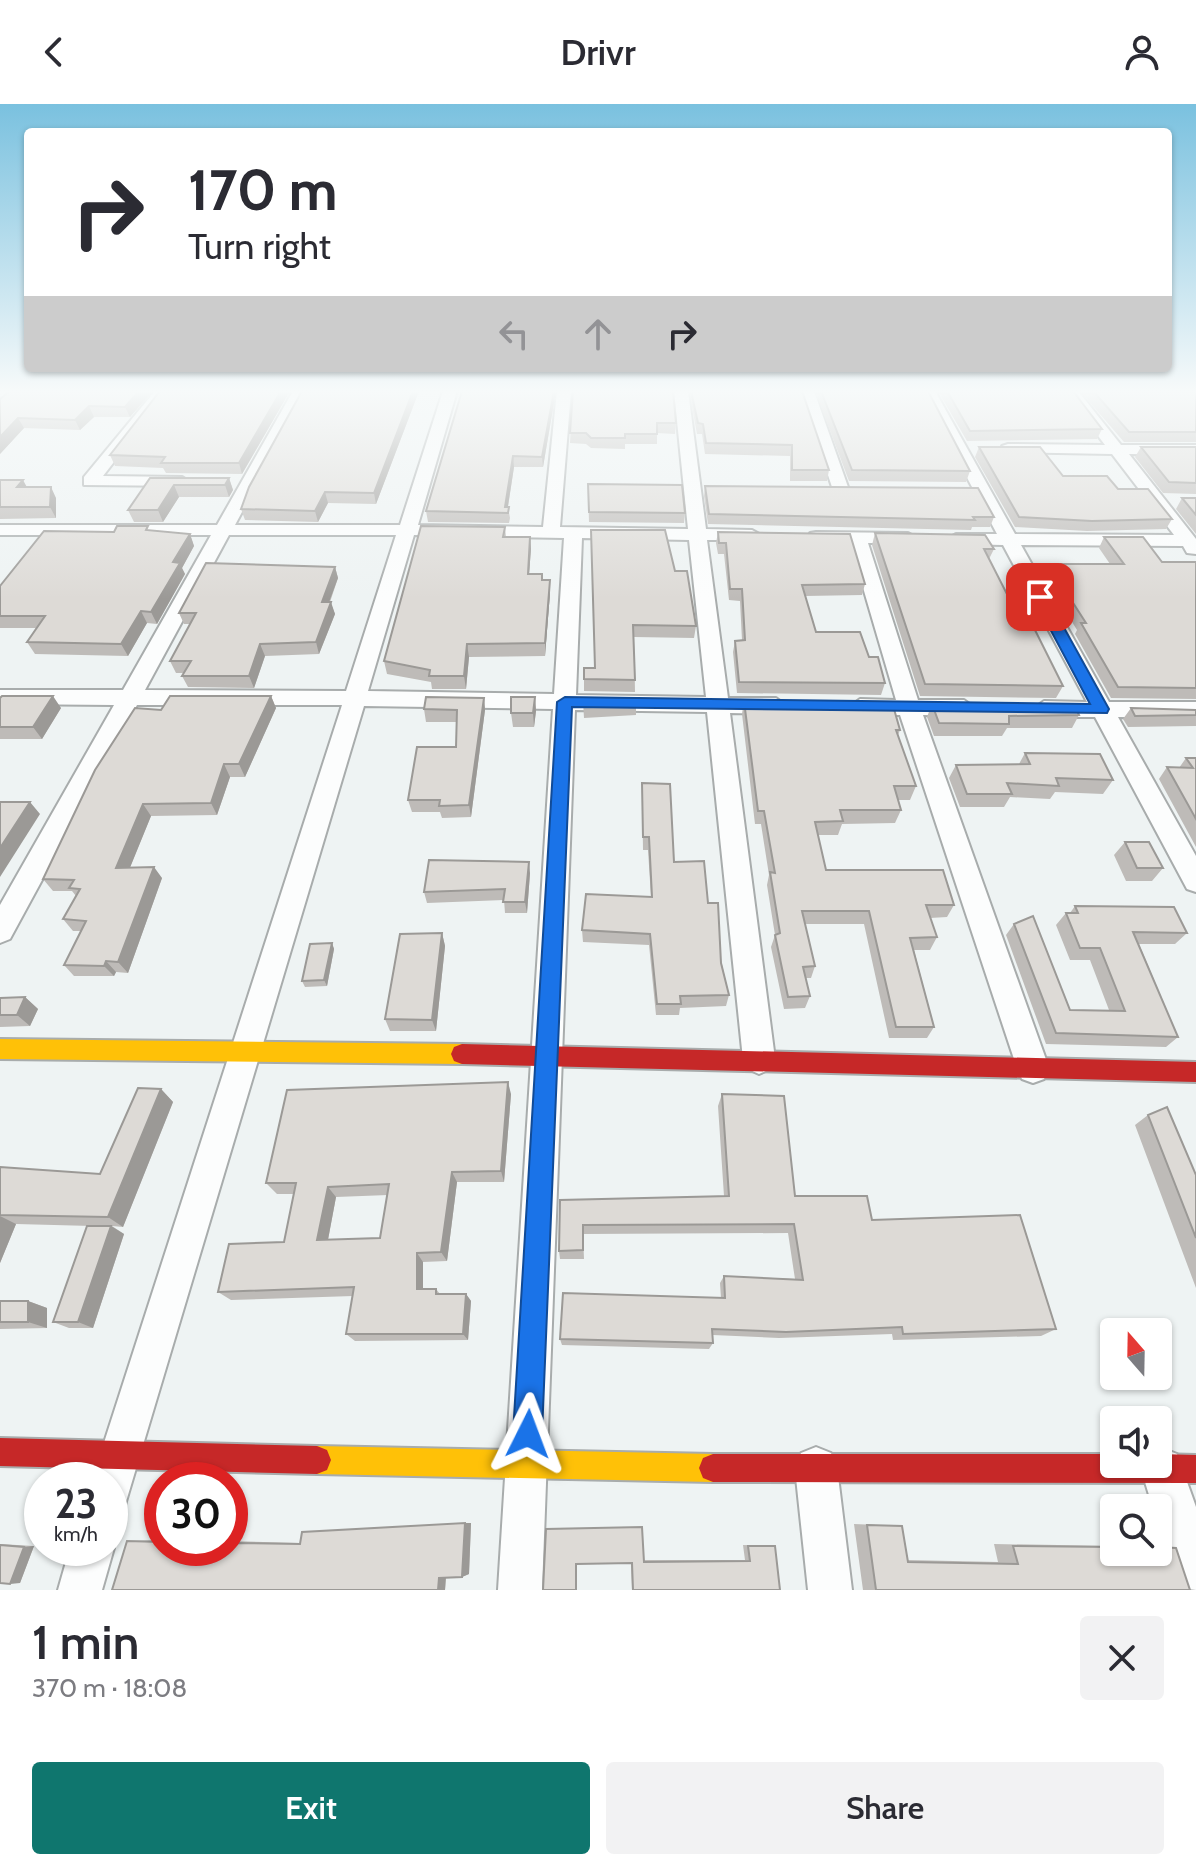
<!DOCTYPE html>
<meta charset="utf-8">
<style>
body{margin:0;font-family:Cabin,sans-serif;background:#f2f2f3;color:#2b2b33;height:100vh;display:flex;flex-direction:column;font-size:30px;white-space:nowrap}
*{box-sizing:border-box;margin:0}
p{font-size:26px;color:#7c7c81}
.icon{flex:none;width:44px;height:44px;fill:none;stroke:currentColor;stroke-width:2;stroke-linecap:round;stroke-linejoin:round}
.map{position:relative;height:1486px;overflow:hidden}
.details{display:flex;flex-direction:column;background:#fff;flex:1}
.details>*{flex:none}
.banner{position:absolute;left:24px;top:24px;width:1148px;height:244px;border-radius:8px;box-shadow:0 2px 6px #0004;background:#fff;color:#2b2b33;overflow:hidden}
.needle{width:52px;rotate:340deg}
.fabs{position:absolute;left:1100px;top:1214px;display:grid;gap:16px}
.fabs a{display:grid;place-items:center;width:72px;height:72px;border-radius:8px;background:#fff;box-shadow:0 2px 6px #0004;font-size:40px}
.speed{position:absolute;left:24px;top:1358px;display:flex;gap:16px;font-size:40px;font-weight:700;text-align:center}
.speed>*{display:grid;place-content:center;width:104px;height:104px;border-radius:50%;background:#fff;box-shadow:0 2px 6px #0004;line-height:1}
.speed small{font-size:20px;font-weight:400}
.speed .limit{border:12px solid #d22;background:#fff;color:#111}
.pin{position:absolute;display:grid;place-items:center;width:68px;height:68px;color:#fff;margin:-34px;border-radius:16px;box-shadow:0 4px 12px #0006}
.me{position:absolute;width:88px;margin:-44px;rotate:3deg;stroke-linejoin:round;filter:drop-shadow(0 0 6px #0008)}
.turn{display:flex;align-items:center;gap:28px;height:168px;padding:0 32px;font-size:36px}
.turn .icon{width:104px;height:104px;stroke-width:2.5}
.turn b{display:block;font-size:56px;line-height:68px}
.lanes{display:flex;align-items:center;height:76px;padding:0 32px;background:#0003;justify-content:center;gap:40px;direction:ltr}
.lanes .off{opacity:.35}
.round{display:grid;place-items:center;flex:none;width:84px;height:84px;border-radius:8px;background:#f2f2f3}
.overview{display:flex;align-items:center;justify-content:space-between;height:136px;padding:0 32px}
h1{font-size:48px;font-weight:600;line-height:60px}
.primary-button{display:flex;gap:16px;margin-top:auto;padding:16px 32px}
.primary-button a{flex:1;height:92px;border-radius:8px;background:#0f766e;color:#fff;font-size:32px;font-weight:600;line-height:92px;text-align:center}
.primary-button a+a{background:#f2f2f3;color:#2b2b33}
header{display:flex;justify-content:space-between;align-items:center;height:104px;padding:0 32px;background:#fff;font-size:36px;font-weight:600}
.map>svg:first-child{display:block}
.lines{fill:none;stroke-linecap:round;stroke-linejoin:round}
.street-casing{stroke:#a8acac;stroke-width:4}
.slow-casing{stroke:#a8acac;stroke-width:4}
.jam-casing{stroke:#a8acac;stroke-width:4}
.street{fill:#fcfdfd;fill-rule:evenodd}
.slow{fill:#ffc107;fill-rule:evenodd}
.jam{fill:#c62828;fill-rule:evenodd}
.wall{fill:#bebbb8;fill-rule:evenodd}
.shaded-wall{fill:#9b9996}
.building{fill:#dddad6;stroke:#9b9996;stroke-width:2;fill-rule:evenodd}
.route{fill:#1a73e8;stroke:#114b97;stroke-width:2}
</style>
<header><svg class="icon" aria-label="back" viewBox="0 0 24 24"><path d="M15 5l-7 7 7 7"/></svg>Drivr<svg class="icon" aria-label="person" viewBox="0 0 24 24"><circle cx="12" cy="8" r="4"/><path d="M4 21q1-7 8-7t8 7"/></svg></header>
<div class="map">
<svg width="1196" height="1486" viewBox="0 0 1196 1486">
<rect width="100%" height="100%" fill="#eef3f3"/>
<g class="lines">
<defs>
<path id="street" d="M155 287H169L103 372 182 373 190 378 188 382 84 381V373Z
M293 287H307L235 421H400L443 287H457L418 421 543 423 557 287H571L560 423 688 425 674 287H688L706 425 752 426 761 431 752 436H707L728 594H776L787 602 776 610 730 609 775 955 770 965 759 970 748 965 743 955 707 608 575 606 542 1486H498L553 605 364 602 125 1401 110 1407V1376H92L342 601H137L10 835 0 839V801L114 601 0 600V586H123L211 431H0V421H217ZM229 431H396L346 587 145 586ZM414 431 564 434 554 590 368 587ZM582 434 689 436 706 593 576 591Z
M800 287H814L848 383 846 387H834L832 383Z
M921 287H935L1015 430 1174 431 1112 350 1002 348V342L1008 340 1105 341 1064 287H1078L1121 341H1196V351L1129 350 1196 435V450L1187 449 1183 442 1021 441 1109 598H1196V614L1118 613 1196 752V788L1187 785 1095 613H1044L1033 605 1044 597 1087 598 1003 441 956 440 947 435 956 430H997Z
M816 428 908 429 917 434 908 439H868L918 596H964L975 604 964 612 923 611 1049 964 1044 975 1033 979 1022 975 1017 964 900 611H860L849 603 860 595 896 596 850 439 810 437V429Z
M816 1343 831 1349 837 1364 852 1486H808L795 1364 801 1349Z
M1162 1344 1177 1350 1196 1403V1486L1180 1484 1158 1418V1404H1153L1141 1365 1143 1360H1158V1346Z
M110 1435 114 1444 102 1486H58L70 1444H110Z"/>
<path id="slow" d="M0 935 462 940 470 943 473 950 470 957 462 960 0 955Z
M317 1342 713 1350 723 1354 727 1364 723 1374 713 1378 317 1370 307 1366 303 1356 307 1346Z"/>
<path id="jam" d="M462 940 1196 958V978L462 960 454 957 451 950 454 943Z
M0 1334 317 1342 327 1346 331 1356 327 1366 317 1370 0 1362Z
M713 1350H1114V1360H1158V1350L1196 1351V1379L713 1378 703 1374 699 1364 703 1354Z"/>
</defs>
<use href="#street" class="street-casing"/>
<use href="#slow" class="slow-casing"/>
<use href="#jam" class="jam-casing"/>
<use href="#street" class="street"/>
<use href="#slow" class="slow"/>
<use href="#jam" class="jam"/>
</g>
<path class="wall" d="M10 287H153L130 313H94L80 326 24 324 0 350Z
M160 287H290L242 370 166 369 163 364 115 362 110 351Z
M419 287 376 400 328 399 318 418 245 416 241 405Z
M462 287H556L543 363H514L508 403 510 414 509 419 428 418 426 407Z
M572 287H673L676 319 675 330 657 329V340H625V345L591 344 586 340 570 339 573 287Z
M689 287H802L829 366 827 377H790V352L705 350 702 330H697Z
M815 287H928L970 367 966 378 849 377Z
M938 287H1073L1102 325 1097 335 967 337Z
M1080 287H1196V338H1124Z
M979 343 1063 372 1118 385 1172 415 1166 425 1087 427 1015 423 975 353Z
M1141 343H1196V390L1163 389 1135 353Z
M150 374H229L233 386 229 393H179L163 418H134L128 406Z
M0 376 27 383 56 394V414L0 415Z
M588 380 685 409 684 419 589 418Z
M705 382 994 413 990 423H972L971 426 708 420 704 392Z
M1182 394H1196V430L1176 405Z
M505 423 506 433H530L531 445 529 470H542L543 476 550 489 545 552 469 553 466 585H432L431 578 387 570 384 557Z
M150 426 190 430 194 442 182 464 185 470 157 520 147 519 128 552 35 550 27 538 36 524H0V482L114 428Z
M718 428 865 480 862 491 805 492 816 528 869 553 885 579 881 591 737 589 733 548 735 537 742 536 740 497 729 496 724 450H718L716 439Z
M875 429 994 445 989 455 1012 500 1063 582 1056 594 920 592 872 441Z
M1104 433 1162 458H1196V595L1111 594 1075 530 1077 526 1043 471 1048 460H1110L1099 444Z
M335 463 338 474 330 498 335 510 319 550 265 552 254 584 188 583 182 572 184 569H176L170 557 190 520H184L179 509Z
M675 467 696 522 694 534 634 533 635 588 584 587V564H594Z
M271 592 276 604 245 673H230L217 711 151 712 130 763 162 774 128 869 116 868 114 872H74L64 861 81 827H73L63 815 76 792 72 787H53L43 775 161 606Z
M535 593 536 607 534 623H513L511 609Z
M0 594 61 604 42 635H0Z
M484 594 485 606 471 713 442 714 440 708H412L408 696 456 643 457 618H426L424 605Z
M583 597H636V611L584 614Z
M744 597 900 626 898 631 916 682 910 696H898L901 706 895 719 842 720 838 731H818L826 766 954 801 947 813 930 814 937 833 930 846H914L934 923 927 934H889L864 820H805L815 862 811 874H806L810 892 805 904 784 905 771 843 775 831 767 781 769 771 761 720H755L742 610Z
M932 600 1079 611 1072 624H1007L1002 632H934L927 613Z
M1131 604 1196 606V622L1128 623 1123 615Z
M1025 649 1113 676 1103 690 1055 688 1050 695 1010 693 1004 703H960L949 674 956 661 1019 660Z
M1186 654H1196V743L1159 675 1167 663 1179 664Z
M642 679 674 758 708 799 729 891 726 902 680 904 679 911H656L649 841 583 838 582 826 651 793 648 746H643Z
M1125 738 1163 764 1152 777H1126L1114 751Z
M530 769 527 809H505L504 796 427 799 424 788Z
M1075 802 1187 829 1175 840H1139L1178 933 1166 943 1046 940 1006 831 1014 820 1070 906H1109L1090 856H1070L1056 821 1066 809H1070Z
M442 829 445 842 436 927H390L385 915Z
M332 839 334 845 327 882 305 883 302 877Z
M25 893 38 905 30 922 0 923V894Z
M161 985 173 998 123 1123 112 1122 124 1130 93 1224H69L53 1218 92 1122 16 1120 0 1159V1063L100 1070Z
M511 990 504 1078H457L447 1157 423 1158V1185H436L440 1190H466L471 1197 468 1236 355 1237 346 1230 353 1192 231 1196 218 1188 284 1138 294 1090H277L266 1079ZM388 1091 380 1134 328 1136 336 1093Z
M722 990 795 1092 872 1116 1056 1225 1041 1232 893 1236 892 1230 779 1234 713 1231V1239L709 1245 562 1241 560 1235 721 1194 720 1179 724 1172 795 1175 788 1129 583 1130 584 1155H560L559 1147 560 1096 724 1092 718 1002Z
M1148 1011 1196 1071V1184L1135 1021Z
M0 1197H28L47 1204V1224L0 1225Z
M471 1419 469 1470 462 1473 446 1474 445 1486H112L127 1437 162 1436V1444H230V1437L300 1439Z
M854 1420 902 1422 908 1456 998 1458 994 1440 1114 1442V1448H1158V1443L1176 1444 1190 1486H863Z
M546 1425 644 1456H745L743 1441 775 1442 780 1486H632L631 1459 577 1460V1486H543Z
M0 1440 34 1442 20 1479H0Z"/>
<path class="shaded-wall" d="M139 287H153L130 313 125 303Z
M281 287H290L242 370 239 359Z
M413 287H419L376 400 374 389Z
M554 287H556L543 363 542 353Z
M89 302 94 313 80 326 75 316Z
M18 314 24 324 0 350V333Z
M513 352 514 363 507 408 505 403Z
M229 374 233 386 229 393 225 381Z
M23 376 29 387 17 383Z
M174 381 179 393 163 418 158 406Z
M51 383 56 394V414L50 403Z
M325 388 328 399 318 418 315 407Z
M190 430 194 442 182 464 185 470 157 520 151 508 173 458Z
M530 433 531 445 528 483V470Z
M335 463 338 474 325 509 322 498Z
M550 476V489L545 552V539Z
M331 498 335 510 319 550 316 538Z
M141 507 147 519 128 552 121 540Z
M260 540 265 552 254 584 249 572Z
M467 540 469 553 466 585 464 572Z
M53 592 61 604 42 635 33 623Z
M271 592 276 604 245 673 239 660Z
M535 593 536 607 534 623 533 609Z
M484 594 485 606 471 713 469 701Z
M224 660 230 673 217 711 211 699Z
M30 698 40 710 0 773V744Z
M143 700 151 712 125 776 116 764Z
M529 758 530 769 527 809 525 798Z
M154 763 162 774 128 869 118 858Z
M442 829 445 842 436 927 432 916Z
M332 839 334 845 327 882 324 876Z
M106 857 116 868 114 872 104 862Z
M25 893 38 905 30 922 17 911Z
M508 978 511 990 504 1078 501 1067Z
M161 985 173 998 123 1123 108 1113Z
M452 1068 457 1078 447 1157 441 1148Z
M328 1083 336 1093 326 1146 317 1136Z
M0 1112 16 1120 0 1159Z
M111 1122 124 1130 93 1224 78 1218Z
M417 1149 423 1158V1192L417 1185Z
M466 1190 471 1197 468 1236 463 1230Z
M28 1197 47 1204V1224L28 1218Z
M465 1419H471L469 1470 462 1473Z
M34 1442 20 1479 10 1480 24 1443Z
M446 1471 445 1486H438L439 1474Z"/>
<path class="building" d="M10 287H139L125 303 89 302 75 316 18 314 0 333V295Z
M160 287H281L239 359H161L165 353 110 351Z
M302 287H413L374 389 325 388 315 407 241 405 249 383Z
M462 287H554L542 353 513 352 505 403H509L508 409 426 407Z
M573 287H673L676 319H657V330H625V334H591L586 329H570Z
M691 287H802L829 366H792V341L706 339 703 320 698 319Z
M821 287H928L970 367 852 366Z
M947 287H1073L1102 325 970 327Z
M1093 287H1196V328H1129Z
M979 343H1040L1063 372H1107L1118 385H1148L1172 415 1092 417 1019 413Z
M1141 343H1196V379L1169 378Z
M150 374H229L225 381H174L158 406H128Z
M0 376H23L17 383H51L50 403H0Z
M588 380 682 381 685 409 589 408Z
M705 382 978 384 994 413H973L975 416 709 410Z
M1182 394H1196V411Z
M117 422H148L146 426 190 430 173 458 180 459 151 508 141 507 121 540 27 538 45 512H0V482L44 427 114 428Z
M421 422 505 423 503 433H530L528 470H542V476H550L545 539 467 540 464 572H429L430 566 384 557Z
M591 426H665L675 467H687L696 522 633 521 635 576 584 575V564H595Z
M718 428 850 430 865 480 802 481 816 528H860L869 553H878L885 579 739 578 735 537 745 536 742 485H730L726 439H719Z
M875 429 985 431 994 445H984L1012 500H1022L1063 582 925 580Z
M1104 433H1143L1162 458H1196V584L1118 583 1081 519H1086L1048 460H1124Z
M206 459 335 463 322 498H331L316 538 260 540 249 572H182L191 557H170L196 509H179Z
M2 592H53L33 623H0V594Z
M170 592H271L239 660H224L211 699 143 700 116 764 154 763 118 858 106 857 104 862 64 861 86 817 63 815 80 785 69 784 74 776 43 775 95 666 135 604 161 606Z
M426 593 484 594 469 701 439 702 440 696H408L417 643H456L457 606 424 605Z
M511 593H535L533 609H511Z
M583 597H636V600L583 602Z
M744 597 892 598 900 626H896L916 682H894L901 706H840L843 717 815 718 826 766H943L954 801H926L937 833 910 834 934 923H896L869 807H802L815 862 803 863 810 892 788 893 775 831 780 829 770 768 775 769 764 707H758Z
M932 600 1075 602 1079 611 1009 612V620L939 619Z
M1131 604 1196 606V611L1135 612Z
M1025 649 1100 650 1113 676 1056 674 1059 682 1007 679 1012 690H967L956 661 1030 660Z
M1186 654H1196V715L1167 663 1193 664Z
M642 679 670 680 674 758 704 757 708 799H718L721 859 729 891 680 892 681 900H657L650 830 582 826 586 790 652 793 649 733H643Z
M0 698H30L0 744Z
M1125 738H1149L1163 764H1137Z
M429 756 529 758 525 798H503L505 785 424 788Z
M1075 802 1174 803 1187 829 1133 828 1178 933 1056 929 1014 820 1033 812 1070 906 1125 907 1100 844H1080L1066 809H1078Z
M442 829 432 916 385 915 400 830Z
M332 839 324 876 302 877 310 840Z
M25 893 17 911H0V894Z
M508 978 501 1067 452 1068 441 1148 417 1149V1185H436V1190H466L463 1230H346L354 1183 218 1188 229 1140 284 1138 296 1079H266L287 986ZM389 1080 380 1134 317 1136 328 1083Z
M138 984 161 985 108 1113 0 1111V1063L100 1070Z
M722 990 784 992 795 1092H867L872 1116 1020 1111 1056 1225 903 1230 902 1223 786 1228 712 1225 713 1239 560 1235 563 1189 725 1194 724 1172 803 1176 794 1120 583 1121V1146L559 1147 560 1096 729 1092Z
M1167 1003 1196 1071V1134L1148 1011Z
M87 1122H111L78 1218H53Z
M0 1197H28V1218H0Z
M465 1419 462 1473 439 1474 438 1486H112L127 1437 162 1438V1444H230V1439L300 1440 302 1428Z
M867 1421 902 1422 908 1458 1018 1460 1013 1442 1114 1443V1448H1158V1443L1176 1444 1190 1486H876Z
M642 1423 644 1458 750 1457 748 1442H775L780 1486H633L632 1459 576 1460V1486H543L546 1425Z
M0 1441 24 1443 10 1480 0 1479Z"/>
<linearGradient id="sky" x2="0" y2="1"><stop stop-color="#7ac1df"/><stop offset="0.58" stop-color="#f7fafa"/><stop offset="1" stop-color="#f7fafa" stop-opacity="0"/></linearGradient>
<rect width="1196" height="495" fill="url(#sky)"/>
<path class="route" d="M1040 489 1047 493 1109 605 1107 609 572 603 542 1330 538 1340 528 1345 518 1340 513 1330 557 598 565 593 1090 600 1033 493Z"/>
</svg>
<div class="fabs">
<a><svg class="needle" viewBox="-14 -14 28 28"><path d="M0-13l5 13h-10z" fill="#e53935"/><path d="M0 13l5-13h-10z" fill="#7c7c81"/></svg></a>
<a><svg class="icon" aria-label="sound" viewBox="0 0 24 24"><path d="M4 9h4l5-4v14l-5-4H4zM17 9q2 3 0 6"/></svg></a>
<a><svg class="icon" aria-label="search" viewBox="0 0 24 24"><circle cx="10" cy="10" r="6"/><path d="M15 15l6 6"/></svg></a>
</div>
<div class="speed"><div>23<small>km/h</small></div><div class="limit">30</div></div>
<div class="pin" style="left:1040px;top:493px;background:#d93025"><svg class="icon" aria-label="arrive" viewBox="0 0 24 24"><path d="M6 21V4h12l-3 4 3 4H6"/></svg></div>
<svg class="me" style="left:528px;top:1330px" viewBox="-20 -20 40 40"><path d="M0-17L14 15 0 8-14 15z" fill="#1a73e8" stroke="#fff" stroke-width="4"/></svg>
<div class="banner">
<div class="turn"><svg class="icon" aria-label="right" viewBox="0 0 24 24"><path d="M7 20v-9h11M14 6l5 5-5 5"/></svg><div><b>170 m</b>Turn right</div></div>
<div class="lanes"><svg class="icon off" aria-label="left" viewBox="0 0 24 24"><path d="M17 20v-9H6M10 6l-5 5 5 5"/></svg><svg class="icon off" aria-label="ahead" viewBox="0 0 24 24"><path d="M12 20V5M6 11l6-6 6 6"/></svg><svg class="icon" aria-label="right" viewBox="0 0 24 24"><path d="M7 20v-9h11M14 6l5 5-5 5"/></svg></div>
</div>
</div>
<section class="details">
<div class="overview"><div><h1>1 min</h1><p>370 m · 18:08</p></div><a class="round"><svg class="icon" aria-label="close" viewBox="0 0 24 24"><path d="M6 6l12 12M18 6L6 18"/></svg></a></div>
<div class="primary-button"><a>Exit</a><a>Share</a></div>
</section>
